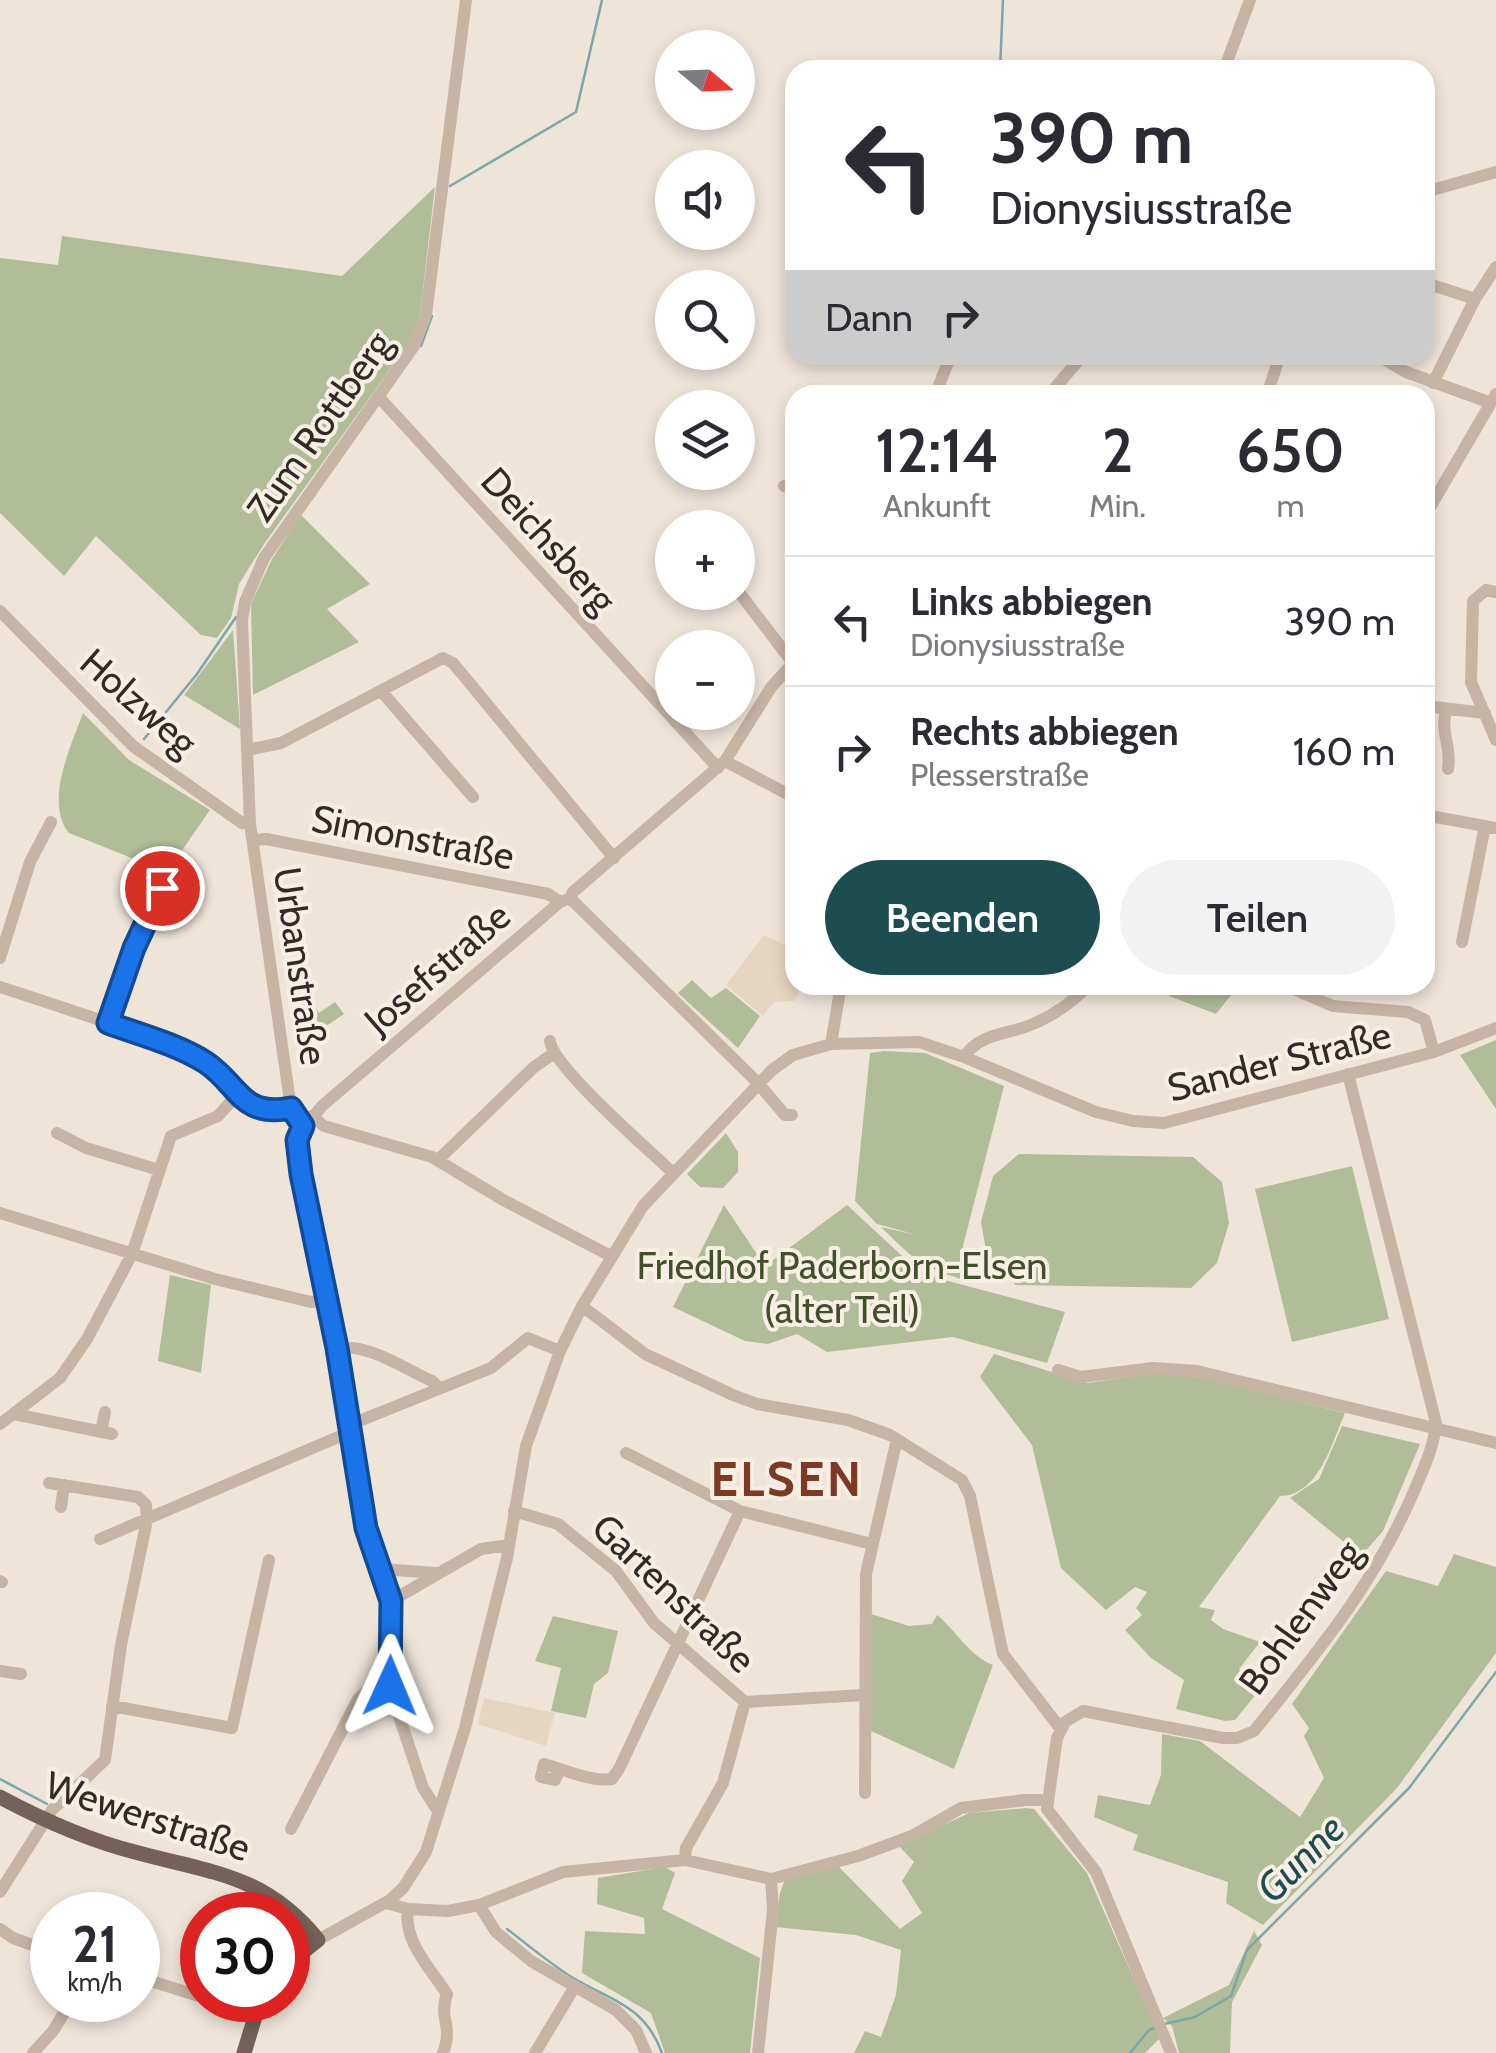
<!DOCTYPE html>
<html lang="de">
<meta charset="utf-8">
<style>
body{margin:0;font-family:Cabin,sans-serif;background:#f2f2f3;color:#2b2b33;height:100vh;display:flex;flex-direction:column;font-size:38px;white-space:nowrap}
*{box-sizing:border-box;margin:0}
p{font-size:32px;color:#7c7c81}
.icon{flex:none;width:55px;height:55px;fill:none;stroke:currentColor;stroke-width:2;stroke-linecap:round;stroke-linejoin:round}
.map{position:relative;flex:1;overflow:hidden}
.panel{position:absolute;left:785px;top:385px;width:650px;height:610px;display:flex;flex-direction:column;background:#fff;border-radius:30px;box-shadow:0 5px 15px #0003}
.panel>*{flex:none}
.top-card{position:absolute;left:785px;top:60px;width:650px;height:305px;border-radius:30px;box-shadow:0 5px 15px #0003;background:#fff;color:#2b2b33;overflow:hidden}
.needle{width:65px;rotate:109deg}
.controls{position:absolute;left:655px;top:30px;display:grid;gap:20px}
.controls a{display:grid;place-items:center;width:100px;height:100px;border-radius:50%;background:#fff;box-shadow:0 5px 15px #0003;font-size:50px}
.speed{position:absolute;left:30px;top:1892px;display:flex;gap:20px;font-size:50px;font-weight:700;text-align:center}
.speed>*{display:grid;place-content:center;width:130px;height:130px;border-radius:50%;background:#fff;box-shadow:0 5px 15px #0003;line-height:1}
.speed small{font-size:25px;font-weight:400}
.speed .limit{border:15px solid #d22;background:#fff;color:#111}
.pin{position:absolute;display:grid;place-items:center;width:85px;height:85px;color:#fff;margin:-42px;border:5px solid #fff;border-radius:50%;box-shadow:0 2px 10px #0007}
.me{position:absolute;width:110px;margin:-55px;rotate:1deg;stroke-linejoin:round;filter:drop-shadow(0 0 8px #0008)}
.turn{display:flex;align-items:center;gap:35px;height:210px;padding:0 40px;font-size:45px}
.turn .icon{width:130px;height:130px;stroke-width:2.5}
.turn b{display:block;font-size:70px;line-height:85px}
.then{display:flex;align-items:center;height:95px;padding:0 40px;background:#0003;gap:20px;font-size:38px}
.eta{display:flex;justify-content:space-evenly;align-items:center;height:170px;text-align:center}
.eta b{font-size:60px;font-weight:600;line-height:70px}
.cta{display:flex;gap:20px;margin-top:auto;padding:20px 40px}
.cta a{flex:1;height:115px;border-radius:60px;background:#1e4d51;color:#fff;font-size:40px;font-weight:600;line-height:115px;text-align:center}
.cta a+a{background:#f2f2f3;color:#2b2b33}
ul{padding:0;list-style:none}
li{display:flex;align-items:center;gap:30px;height:130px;padding:0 40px;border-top:2px solid #e1e1e2}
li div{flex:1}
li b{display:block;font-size:38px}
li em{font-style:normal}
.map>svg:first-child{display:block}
.green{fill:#b1bd99}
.plaza{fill:#e6d5c0}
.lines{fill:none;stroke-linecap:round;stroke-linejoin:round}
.stream{stroke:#79a8aa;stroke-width:2.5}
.minor{stroke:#c6b4a5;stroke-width:12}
.major{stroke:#746158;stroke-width:15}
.route-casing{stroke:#114b97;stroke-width:25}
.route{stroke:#1a73e8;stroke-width:18}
.labels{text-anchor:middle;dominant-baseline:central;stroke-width:8;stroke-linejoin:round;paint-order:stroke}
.street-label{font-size:38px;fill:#322a26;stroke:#f7eee4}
.park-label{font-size:38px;fill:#424f2b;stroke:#f7eee4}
.water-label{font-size:40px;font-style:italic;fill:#1e4d51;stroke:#f7eee4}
.district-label{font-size:48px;font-weight:bold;letter-spacing:2.5px;fill:#7c3924;stroke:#f7eee4}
</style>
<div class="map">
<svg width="1496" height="2053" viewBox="0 0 1496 2053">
<rect width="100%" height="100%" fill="#efe4d8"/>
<path class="green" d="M435 187 420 315 409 343 264 544 239 584 231 618 217 638 201 635 96 536 64 576 0 513V258L58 265 62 236 342 276Z
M301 515 370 584 327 609 359 642 253 695 251 604 272 559Z
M233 630 240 729 184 695Z
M83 713 129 760 210 810 167 872 69 833C44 802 71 746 83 713Z
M692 980 711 998 726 988 760 1016 738 1048 678 993Z
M299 984 319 1013 335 1002 344 1014 304 1041 301 1035 309 1029 306 1025 301 1029 298 1023 300 1020 294 1008 299 1004 290 990Z
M1185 985H1219L1232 994 1216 1014 1169 996 1174 986 1182 989Z
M1496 1040V1109L1460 1055Z
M884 1051 925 1053 1004 1086 963 1246 969 1281C921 1268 916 1261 881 1227L917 1235 877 1224 855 1201 870 1053Z
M726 1133 738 1152V1172L723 1188 700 1187 687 1174Z
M1019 1154 1193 1157 1222 1182 1229 1223 1217 1263 1191 1288 1016 1285 988 1261 981 1222 993 1176Z
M1352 1166 1389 1319 1292 1342 1255 1189Z
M724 1205 765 1266 847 1205 913 1266 933 1277 1065 1312 1047 1363 953 1337 827 1352 797 1334 768 1344 745 1341 673 1307Z
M170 1275 211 1285 201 1373 158 1361Z
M994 1354 1087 1383 1156 1373 1199 1377 1345 1413C1332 1442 1319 1496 1280 1496L1199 1607 1215 1610 1211 1620 1223 1629 1260 1642 1239 1669 1262 1687 1235 1720 1225 1721 1176 1709 1184 1680 1151 1658 1125 1630 1142 1615 1136 1608 1147 1592 1135 1587 1106 1610 1061 1568 1032 1445 980 1377Z
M1342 1426 1420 1444 1383 1531 1361 1556 1290 1498 1319 1479Z
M1454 1554 1496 1567V1653L1397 1788 1263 1925 1226 1903 1228 1882 1133 1850 1138 1835 1094 1817 1098 1795 1150 1805 1161 1775 1162 1734 1200 1741 1300 1817 1324 1778 1304 1736 1309 1728 1292 1704 1386 1571 1438 1586Z
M871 1614 909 1626 932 1624 937 1615C956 1631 970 1656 993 1665L954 1769 871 1731Z
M553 1616 618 1631 608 1673 594 1684 586 1718 551 1711 561 1668 535 1661Z
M1026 1808 1034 1809 1087 1873 1160 2038 1145 2053H854L865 2031 881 2037 896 1995 901 1950 856 1935 775 1927 780 1893 785 1879 838 1866 900 1929 922 1913 902 1881 914 1862 899 1846 969 1813Z
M665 1867 675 1873 662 1909 760 1958 750 2053H665L651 2013 582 1973 585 1931 645 1934 644 1918 597 1904 598 1878Z
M1254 1931 1262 1945 1232 2002 1230 2053H1179L1172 2026 1163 2018 1229 1985Z"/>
<path class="plaza" d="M764 935 795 950V985H802L794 1001 774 1002 763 1016 726 985Z
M484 1698 555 1713 546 1746 478 1724Z"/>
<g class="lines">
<path class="stream" d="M1000 70 1003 0
M450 186 576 112 602 0
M421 346 432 316
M144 739 197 674 236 617
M0 1779 47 1804
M507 1929C528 1945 548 1962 570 1976 610 2001 644 2004 662 2053
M1164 2024 1195 2017 1231 1996 1247 1950 1409 1788 1496 1672
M1130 2053 1149 2030 1157 2027"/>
<path class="minor" d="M1224 70 1250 0
M1425 192 1496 172
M1426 283 1475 299
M1377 355 1406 372 1491 403
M1433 383 1475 299 1496 267
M935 395 951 355
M1049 395 1083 355
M1267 395 1280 355
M378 396 718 768
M784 486 795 490
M1425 516 1496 394
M738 591 793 663
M1496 592 1486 590 1473 601 1471 682 1496 740
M0 611 133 746 242 823 250 824
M382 692 473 797
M1425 706 1485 713
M1446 710C1440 736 1452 744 1448 769
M247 750 281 743 443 658 453 663 614 858
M725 761 795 798
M1425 815 1496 828
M253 840 266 839 548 894 560 902
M570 899 573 892 725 761 772 686 795 661
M1462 942 1485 826
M0 958 30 862 51 822
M1284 985 1333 1006 1408 1012 1425 1020 1434 1052
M0 987C49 1003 98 1019 146 1036 167 1044 192 1051 209 1065 240 1089 243 1118 291 1108
M108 1023 134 948 163 888
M550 1041C553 1067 648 1149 672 1172
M831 1044 841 985
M964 1057C979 1034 1004 1035 1028 1026 1051 1017 1072 1003 1089 985
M312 1116 324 1126 432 1157 505 1201 611 1256
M303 1126 291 1108 250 824 242 620 245 602 264 558 414 346 426 315 466 0
M57 1133 86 1148 159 1170
M438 1160 534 1067 553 1054
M0 1213 215 1279 311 1302 327 1300
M582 1306 645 1354 733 1395 757 1404 848 1420 890 1435 962 1480 970 1496 1003 1654 1060 1728
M337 1348C370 1344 403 1368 432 1381L439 1388
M1058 1370 1081 1377 1153 1368 1197 1371 1496 1443
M14 1414 112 1434
M0 1424 60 1378 87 1339 132 1254 171 1136 218 1116 236 1096
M349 1425 491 1368 528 1338 560 1351
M101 1432 105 1412
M626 1453 740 1511 872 1544
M61 1507 64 1485
M514 1511 558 1524 616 1571 654 1623 745 1702 723 1783 686 1848 685 1860
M100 1539 350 1432
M381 1569 437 1573
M0 1581 2 1582
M391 1601 481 1549 509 1545
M0 1671 21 1674
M745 1702 864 1695
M112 1706 232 1728 269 1560
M560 1769 555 1780 541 1777 544 1764C565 1770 591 1782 612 1779L619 1769 740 1511
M865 1793 866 1574 897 1439
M438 1811 423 1788 389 1686 391 1601 366 1528 337 1348 301 1174 299 1134 322 1106 560 902 568 899 574 902 757 1082 785 1115H792
M291 1829 358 1699 377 1682 389 1680
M0 1892 52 1810 105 1760 121 1645 147 1520 146 1505 138 1497 49 1483
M386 1903 408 1909 448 1911 479 1905 563 1872 685 1860 771 1879 858 1856 912 1836 961 1808 1025 1800H1046
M479 1905 496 1932 531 1961 616 2010 636 2030 646 2053
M408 1909C403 1941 430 1968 447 1994 438 2021 454 2024 443 2053
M0 1929 13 1938 52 1952
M318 1940 390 1900 403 1888 426 1852 465 1728 481 1662 507 1558 526 1446 560 1351 582 1306 643 1206 772 1070 793 1055 831 1044 919 1042 964 1057 1096 1112 1133 1121 1164 1123 1434 1052 1496 1028
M138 1977 202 1997
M212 2000 254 2013
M33 2053 53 2031 72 2000
M535 2053 574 1988
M758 2053 773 1910 771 1879
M1171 2053 1096 1872 1047 1809 1057 1738 1065 1722 1083 1711 1223 1738H1237L1254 1731C1319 1650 1374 1585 1415 1489 1424 1467 1434 1447 1436 1423L1348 1074"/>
<path class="major" d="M0 1797C43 1820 88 1840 135 1852 211 1873 265 1874 318 1940L288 1964
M244 2053 260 2000"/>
</g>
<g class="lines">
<defs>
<path id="route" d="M162 888 134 948 108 1023C141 1035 176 1044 205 1062 239 1084 240 1118 291 1108L303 1126 297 1140 301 1174 337 1348 366 1528 391 1601 390 1686"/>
</defs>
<use href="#route" class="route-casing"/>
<use href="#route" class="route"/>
</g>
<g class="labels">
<g class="street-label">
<text transform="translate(319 426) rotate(-55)">Zum Rottberg</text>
<text transform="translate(549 540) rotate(48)">Deichsberg</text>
<text transform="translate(139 702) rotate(41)">Holzweg</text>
<text transform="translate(413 837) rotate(11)">Simonstraße</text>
<text transform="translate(301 966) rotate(82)">Urbanstraße</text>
<text transform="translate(437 968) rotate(-41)">Josefstraße</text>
<text transform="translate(1279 1061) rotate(-14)">Sander Straße</text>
<text transform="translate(674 1593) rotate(44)">Gartenstraße</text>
<text transform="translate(1300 1617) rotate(-54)">Bohlenweg</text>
<text transform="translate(148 1816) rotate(18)">Wewerstraße</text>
</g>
<g class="park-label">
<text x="842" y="1265">Friedhof Paderborn-Elsen<tspan x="842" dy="44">(alter Teil)</tspan></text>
</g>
<g class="water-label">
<text transform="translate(1300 1858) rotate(-45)">Gunne</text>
</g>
<g class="district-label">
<text x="787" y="1479">ELSEN</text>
</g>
</g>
</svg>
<div class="controls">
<a><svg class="needle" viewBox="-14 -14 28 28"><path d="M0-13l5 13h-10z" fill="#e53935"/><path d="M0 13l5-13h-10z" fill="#7c7c81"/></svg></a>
<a><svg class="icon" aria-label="sound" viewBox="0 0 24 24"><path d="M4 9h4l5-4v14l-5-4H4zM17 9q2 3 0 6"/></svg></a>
<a><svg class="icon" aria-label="search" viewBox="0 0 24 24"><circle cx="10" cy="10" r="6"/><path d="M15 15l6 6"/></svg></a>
<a><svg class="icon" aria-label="layers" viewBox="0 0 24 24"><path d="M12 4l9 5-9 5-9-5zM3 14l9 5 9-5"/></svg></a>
<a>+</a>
<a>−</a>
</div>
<div class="speed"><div>21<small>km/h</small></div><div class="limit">30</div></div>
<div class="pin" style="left:162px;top:888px;background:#d93025"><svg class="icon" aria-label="arrive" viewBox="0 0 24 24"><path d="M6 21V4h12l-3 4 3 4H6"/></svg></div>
<svg class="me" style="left:390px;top:1686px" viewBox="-20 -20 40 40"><path d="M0-17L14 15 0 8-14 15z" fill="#1a73e8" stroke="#fff" stroke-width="4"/></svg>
<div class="top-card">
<div class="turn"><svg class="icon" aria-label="left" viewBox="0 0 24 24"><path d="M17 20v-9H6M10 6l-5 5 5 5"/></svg><div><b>390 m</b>Dionysiusstraße</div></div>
<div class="then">Dann<svg class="icon" aria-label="right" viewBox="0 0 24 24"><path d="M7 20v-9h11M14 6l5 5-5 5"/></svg></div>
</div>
<section class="panel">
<div class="eta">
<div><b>12:14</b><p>Ankunft</p></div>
<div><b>2</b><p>Min.</p></div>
<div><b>650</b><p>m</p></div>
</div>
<ul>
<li><svg class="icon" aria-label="left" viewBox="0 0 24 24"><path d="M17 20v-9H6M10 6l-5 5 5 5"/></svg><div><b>Links abbiegen</b><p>Dionysiusstraße</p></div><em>390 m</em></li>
<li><svg class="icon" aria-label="right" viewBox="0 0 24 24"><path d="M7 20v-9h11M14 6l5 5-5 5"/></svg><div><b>Rechts abbiegen</b><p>Plesserstraße</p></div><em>160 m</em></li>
</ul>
<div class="cta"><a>Beenden</a><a>Teilen</a></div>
</section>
</div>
